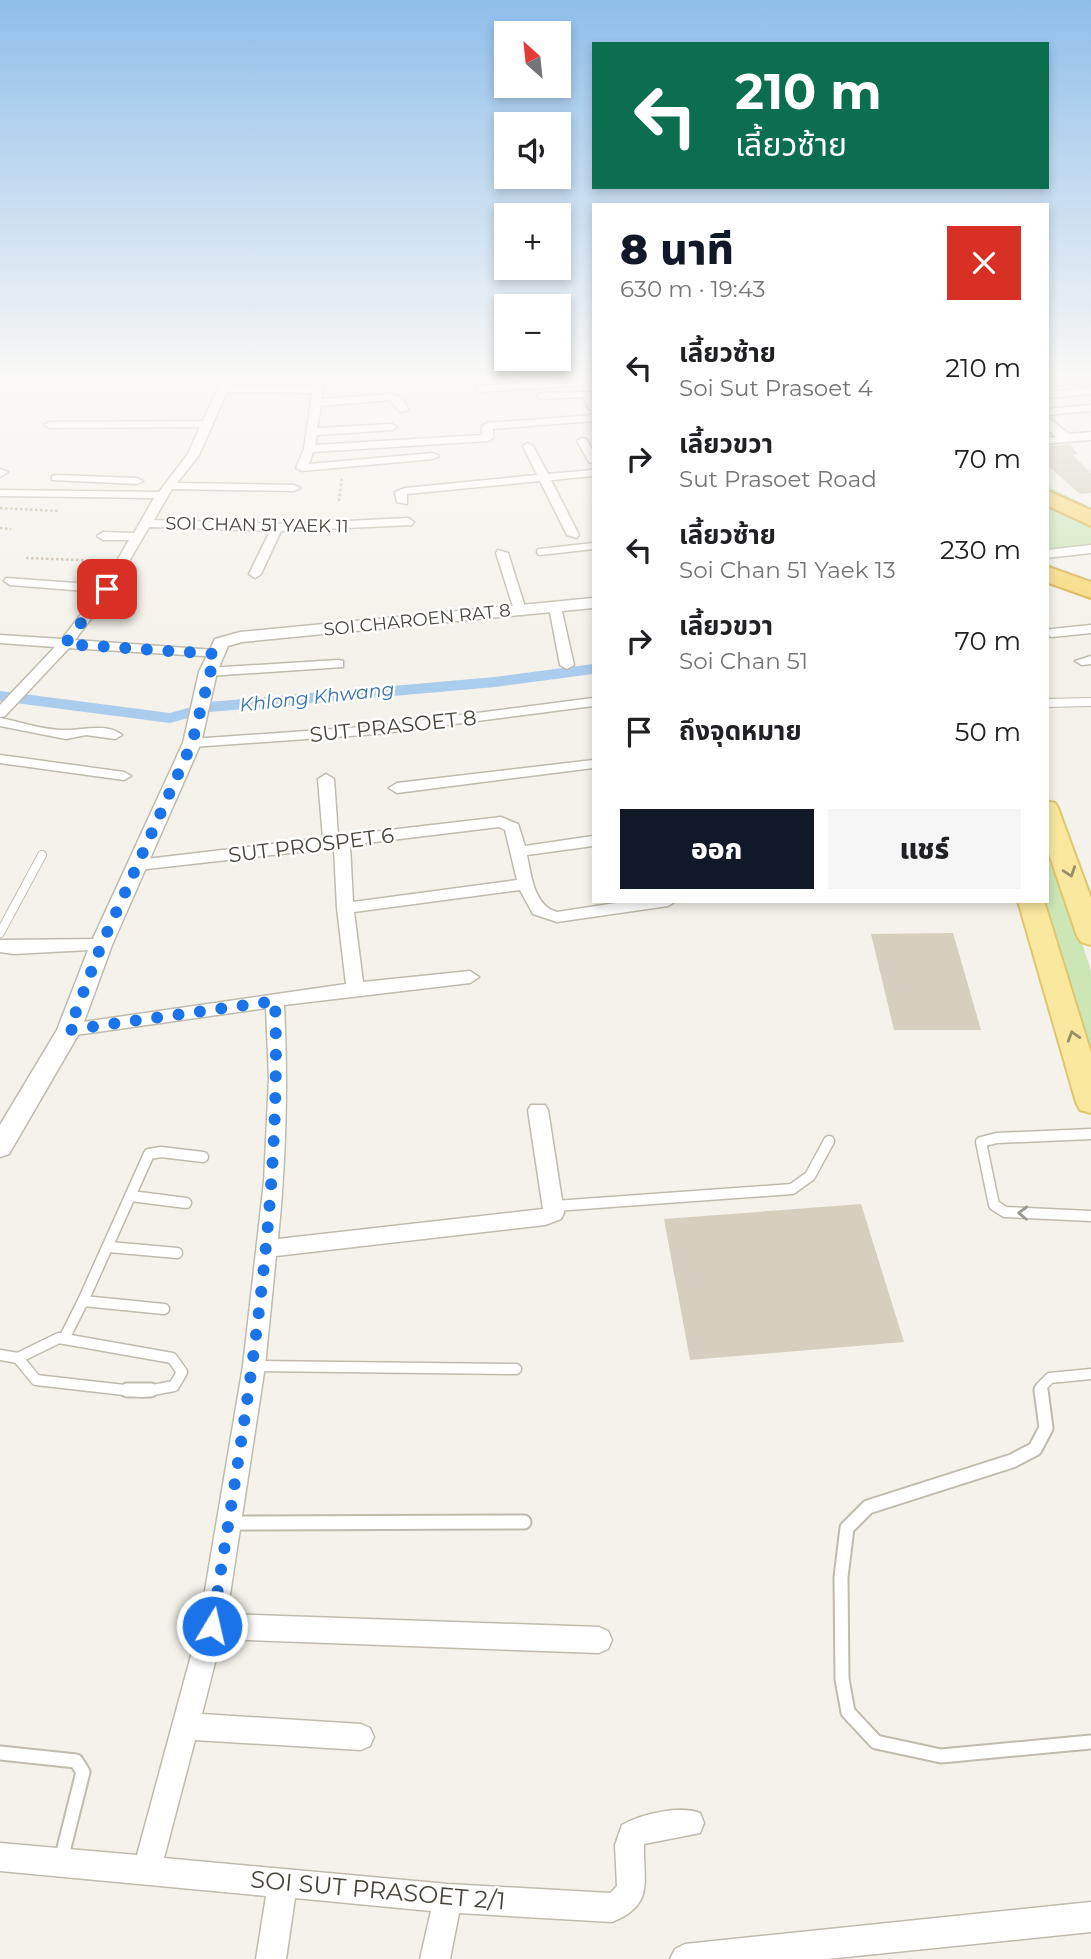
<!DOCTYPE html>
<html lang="th">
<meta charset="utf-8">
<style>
body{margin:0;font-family:Montserrat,"Noto Sans Thai",sans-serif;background:#f6f6f6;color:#202124;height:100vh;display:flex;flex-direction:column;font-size:26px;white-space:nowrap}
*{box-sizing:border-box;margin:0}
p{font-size:23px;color:#757577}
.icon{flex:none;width:38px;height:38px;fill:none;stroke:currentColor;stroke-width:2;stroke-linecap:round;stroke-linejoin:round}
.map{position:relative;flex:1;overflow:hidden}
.details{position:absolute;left:592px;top:203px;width:457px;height:700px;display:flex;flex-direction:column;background:#fff;border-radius:0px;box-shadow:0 4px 10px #0003}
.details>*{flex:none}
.hud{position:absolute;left:592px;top:42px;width:457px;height:147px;border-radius:0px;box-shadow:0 4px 10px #0003;background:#0b6e4f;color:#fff;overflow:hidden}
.needle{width:46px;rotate:333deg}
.fabs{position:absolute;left:494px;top:21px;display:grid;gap:14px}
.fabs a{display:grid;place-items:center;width:77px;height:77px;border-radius:0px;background:#fff;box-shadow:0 4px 10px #0003;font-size:35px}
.pin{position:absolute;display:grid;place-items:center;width:60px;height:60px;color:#fff;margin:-30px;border-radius:14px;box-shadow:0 4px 10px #0006}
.me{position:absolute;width:77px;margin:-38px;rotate:9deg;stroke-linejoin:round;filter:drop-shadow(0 0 5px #0008)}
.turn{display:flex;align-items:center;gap:24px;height:147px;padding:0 28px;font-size:32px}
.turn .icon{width:91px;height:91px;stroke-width:2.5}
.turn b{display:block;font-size:49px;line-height:60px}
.round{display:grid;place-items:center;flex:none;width:74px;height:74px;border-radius:0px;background:#f6f6f6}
.head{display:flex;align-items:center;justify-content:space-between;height:119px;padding:0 28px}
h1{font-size:42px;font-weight:800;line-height:52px;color:#111827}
.cta{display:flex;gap:14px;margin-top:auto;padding:14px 28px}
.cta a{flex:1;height:80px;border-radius:0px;background:#111827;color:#fff;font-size:28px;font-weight:800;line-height:80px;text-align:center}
.cta a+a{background:#f6f6f6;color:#202124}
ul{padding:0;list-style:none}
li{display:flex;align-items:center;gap:21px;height:91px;padding:0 28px}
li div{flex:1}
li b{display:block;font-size:26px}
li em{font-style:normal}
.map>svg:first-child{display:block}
.green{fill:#cce6b6}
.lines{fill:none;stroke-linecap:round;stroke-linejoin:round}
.canal{fill:#aacced;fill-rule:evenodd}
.building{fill:#d6cfc0}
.service-far3-casing{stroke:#c0bbad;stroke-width:9}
.service-far2-casing{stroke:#c0bbad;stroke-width:10}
.service-far1-casing{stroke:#c0bbad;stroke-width:13}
.service-casing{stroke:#c0bbad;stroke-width:17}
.minor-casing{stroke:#c0bbad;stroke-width:3}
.tertiary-casing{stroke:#c0bbad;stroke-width:3}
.primary-casing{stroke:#dfc76e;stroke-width:4}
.motorway-casing{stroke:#d6ae43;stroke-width:4}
.path{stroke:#c1b89f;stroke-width:2.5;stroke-dasharray:2.5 2.5;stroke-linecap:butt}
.service-far3{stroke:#fff;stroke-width:6}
.service-far2{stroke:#fff;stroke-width:8}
.service-far1{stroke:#fff;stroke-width:10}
.service{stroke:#fff;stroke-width:13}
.minor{fill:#fff;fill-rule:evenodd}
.tertiary{fill:#fff;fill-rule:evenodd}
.primary{fill:#f9e89e;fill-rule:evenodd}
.motorway{fill:#f7d773;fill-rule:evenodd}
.oneway{stroke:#988e66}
.oneway2{stroke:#9a9892}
.route{stroke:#1a73e8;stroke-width:12;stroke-dasharray:0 21.6}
.labels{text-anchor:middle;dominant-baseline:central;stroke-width:5;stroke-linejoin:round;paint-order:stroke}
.far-street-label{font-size:18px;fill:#484439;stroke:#fff}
.far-water-label{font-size:19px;font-style:italic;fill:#3671b0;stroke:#fff}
.street-label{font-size:21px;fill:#484439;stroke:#fff}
.near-street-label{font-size:24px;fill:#484439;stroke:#fff}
</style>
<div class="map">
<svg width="1091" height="1959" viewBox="0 0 1091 1959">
<rect width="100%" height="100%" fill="#f4f2ea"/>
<path class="green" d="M1046 485 1091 508V545L1047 550Z
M1047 835 1091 971V1053L1044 901H1046Z"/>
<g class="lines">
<path class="canal" d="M593 664V674L495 687 210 712 170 723 0 701V691L170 713 209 702 495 677Z"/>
</g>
<path class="building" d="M1046 374H1091V385L1047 389Z
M1070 444 1078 454 1073 455 1091 473V493L1080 494 1046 464V447Z
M953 933 981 1030H894L871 934Z
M861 1204 904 1342 690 1360 664 1219Z"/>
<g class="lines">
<defs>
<path id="service-far3" d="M540 552 593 546"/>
<path id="service-far2" d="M1046 703 1091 702
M0 933 42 855"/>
<path id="service-far1" d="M1091 1134 997 1138 981 1142 994 1205 1005 1212 1091 1216
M131 1196 186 1203
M555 1206 792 1189 810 1176 829 1141
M109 1247 177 1253
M83 1301 149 1154 161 1152 203 1157
M59 1338 172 1358 182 1372 174 1386 142 1392 36 1380 18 1358Z
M64 1339 83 1301 164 1309
M0 1355 18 1358
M256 1366 516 1369
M1042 1392 1041 1387 1050 1378 1091 1374"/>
<path id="service" d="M127 1390H151
M1041 1390 1046 1428 1035 1449 1012 1461 868 1507 847 1528 841 1577 842 1679 848 1712 876 1742 941 1756 1091 1742
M231 1523 524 1522
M0 1753 76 1761 83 1772 61 1860"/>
<path id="minor" d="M225 374H235L230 386 313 387 316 374H355L350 377H325L322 399 391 394 402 398 409 410 400 412 390 400 321 406 317 428 392 424 397 427 392 430 317 435 315 445 482 435V426L487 423 593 415V421L493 429V438L488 441 313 452 309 464 433 453 439 456 433 459 302 471 296 468 304 449 312 393 227 392 199 455 177 483 294 485 300 488 294 491 172 489 154 520 288 524 408 518 414 522 412 525 281 531 261 574 255 578 249 574 270 531 149 527 113 589 75 640 215 650 220 651V657L69 648 5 716 0 717V705L55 647 0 643V635L62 639 98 592 10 585 4 581 6 578 103 585 129 540H103L97 536 103 532 134 533 154 498 0 496V490L159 492 188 454 200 427 49 428 44 425 49 422 203 421Z
M593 378V384L480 392 475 389 480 386Z
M1091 388V394L1046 398V392Z
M591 392 593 410 589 409 583 397 542 399 537 396 542 393Z
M1091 405V411L1046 415V409Z
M1066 436 1070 437V441L1046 444V438Z
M582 438 586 439 593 451V463L589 462 577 441Z
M528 443 533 446 548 474 593 470V476L551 480 579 535 577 538 567 535 540 481 407 494V504L397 502 395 492 405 488 537 475 523 446Z
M0 469 8 472 0 477Z
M56 475 137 478 143 481 137 484 52 480V476Z
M1091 545V553L1046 558V550Z
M498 550 508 553 526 610 525 613H515L514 610 496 553Z
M555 603 561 607 574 665 567 669 560 665 549 607Z
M1091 625V633L1052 637 1046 635 1047 630 1052 629Z
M1091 656V664L1082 665 1075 661Z
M338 660 343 661V667L208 676 201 672 208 668Z
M593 698V706L377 734 192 747 185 743 192 739 377 726Z
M0 718C21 722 46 731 67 730 84 730 108 723 122 735L115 739 86 735 66 739 0 726Z
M0 755 124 772 131 776 124 780 0 763Z
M593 760V768L397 793 389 788 397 783Z
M326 774 334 779 338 836 501 817 518 824 525 846 593 836V846L527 855C531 875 534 906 557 912L629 901H676L668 906 557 922 533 914 520 890 354 912 363 982 470 971 479 977 470 983 284 1005C288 1084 286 1161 278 1239L543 1209 528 1110 531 1105H545L548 1110 564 1213 561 1219 545 1225 276 1256 265 1366 227 1614 599 1627 608 1631 612 1640 608 1649 599 1653 221 1639 202 1714 361 1724 370 1728 374 1737 370 1746 361 1750 195 1740 164 1858 448 1884 610 1893 617 1886 615 1845 622 1825C641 1814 679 1805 700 1813L704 1823 700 1833 644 1844C643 1882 655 1905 612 1922L459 1913 450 1959H420L431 1911 295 1898 286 1959H256L266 1896 0 1871V1843L137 1855 199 1626 243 1366 264 1181 269 1078 266 1008 69 1036 60 1030 69 1024 346 984 337 908 334 848 138 870 130 865 138 860 323 838 318 779ZM499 827 505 830 517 880 353 902 350 845Z
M101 939 107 941 110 945 107 949 14 954 0 952V940Z
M1091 1902V1932L827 1959H670L675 1949 685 1944Z"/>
<path id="tertiary" d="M1046 416 1069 434 1091 432V440L1061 442 1046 428Z
M593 598V608L242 642 228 646 217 672 201 743 112 945 81 1030 9 1154 0 1157V1125L57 1030 90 945 183 743 199 672 215 639 240 632Z"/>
<path id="primary" d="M1046 801 1055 803 1058 808 1091 898V945L1081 942 1077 936 1046 845Z
M1018 901H1044L1091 1053V1113L1080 1110 1076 1102Z"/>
<path id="motorway" d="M1046 490 1091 510V526L1046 505Z
M1046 566 1091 582V598L1046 582Z"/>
</defs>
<use href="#service-far3" class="service-far3-casing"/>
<use href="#service-far2" class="service-far2-casing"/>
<use href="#service-far1" class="service-far1-casing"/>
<use href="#service" class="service-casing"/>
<use href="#minor" class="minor-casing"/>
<use href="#tertiary" class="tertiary-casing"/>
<use href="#primary" class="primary-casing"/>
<use href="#motorway" class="motorway-casing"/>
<path class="path" d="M339 501 342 477
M0 508 59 511
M0 528 11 529
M26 558 107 561"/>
<use href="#service-far3" class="service-far3"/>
<use href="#service-far2" class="service-far2"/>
<use href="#service-far1" class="service-far1"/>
<use href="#service" class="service"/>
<use href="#minor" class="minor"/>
<use href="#tertiary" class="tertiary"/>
<use href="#primary" class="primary"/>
<use href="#motorway" class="motorway"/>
</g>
<defs><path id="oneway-chevron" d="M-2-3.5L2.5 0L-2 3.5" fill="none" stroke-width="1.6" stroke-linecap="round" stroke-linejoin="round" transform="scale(1.75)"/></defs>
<g class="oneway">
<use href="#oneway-chevron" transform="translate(1070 872) rotate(71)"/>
<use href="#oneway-chevron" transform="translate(1073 1036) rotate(-107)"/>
</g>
<use class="oneway2" href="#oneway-chevron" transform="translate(1023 1213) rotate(-178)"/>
<linearGradient id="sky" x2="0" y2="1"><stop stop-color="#8fbeea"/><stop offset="0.58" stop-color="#faf9f6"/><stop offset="1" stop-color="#faf9f6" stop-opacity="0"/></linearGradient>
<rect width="1091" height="648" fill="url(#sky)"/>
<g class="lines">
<path class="route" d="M107 589 65 644 215 654 192 743 101 946 69 1030 275 1001C282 1212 245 1418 212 1626"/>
</g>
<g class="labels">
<g class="far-street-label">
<text transform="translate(257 525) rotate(1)">SOI CHAN 51 YAEK 11</text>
<text transform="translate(417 620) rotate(-6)">SOI CHAROEN RAT 8</text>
</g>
<g class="far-water-label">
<text transform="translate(317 697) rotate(-6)">Khlong Khwang</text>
</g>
<g class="street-label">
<text transform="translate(393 726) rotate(-6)">SUT PRASOET 8</text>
<text transform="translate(311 845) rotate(-7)">SUT PROSPET 6</text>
</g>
<g class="near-street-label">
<text transform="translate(378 1890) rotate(5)">SOI SUT PRASOET 2/1</text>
</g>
</g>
</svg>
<div class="fabs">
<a><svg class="needle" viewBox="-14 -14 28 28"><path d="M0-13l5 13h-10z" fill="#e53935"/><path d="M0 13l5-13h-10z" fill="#757577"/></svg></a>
<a><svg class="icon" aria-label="sound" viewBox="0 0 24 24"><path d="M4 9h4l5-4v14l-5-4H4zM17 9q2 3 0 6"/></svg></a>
<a>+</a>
<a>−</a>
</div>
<div class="pin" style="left:107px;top:589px;background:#d93025"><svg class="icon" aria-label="arrive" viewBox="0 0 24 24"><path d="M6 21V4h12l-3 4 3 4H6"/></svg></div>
<svg class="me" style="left:212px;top:1626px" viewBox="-20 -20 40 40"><circle r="17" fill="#1a73e8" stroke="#fff" stroke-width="3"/><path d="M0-11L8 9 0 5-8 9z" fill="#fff"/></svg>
<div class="hud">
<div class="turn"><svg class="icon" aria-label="left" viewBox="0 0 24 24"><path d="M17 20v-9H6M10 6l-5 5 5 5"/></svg><div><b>210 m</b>เลี้ยวซ้าย</div></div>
</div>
<section class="details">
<div class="head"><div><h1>8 นาที</h1><p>630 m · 19:43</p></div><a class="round" style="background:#d93025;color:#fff"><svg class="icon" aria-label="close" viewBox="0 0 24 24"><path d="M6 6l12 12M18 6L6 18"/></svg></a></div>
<ul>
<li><svg class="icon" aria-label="left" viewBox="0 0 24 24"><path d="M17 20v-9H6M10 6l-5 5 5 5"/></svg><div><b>เลี้ยวซ้าย</b><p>Soi Sut Prasoet 4</p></div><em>210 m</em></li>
<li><svg class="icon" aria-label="right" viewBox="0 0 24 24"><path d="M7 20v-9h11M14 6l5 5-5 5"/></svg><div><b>เลี้ยวขวา</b><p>Sut Prasoet Road</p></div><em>70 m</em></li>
<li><svg class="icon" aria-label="left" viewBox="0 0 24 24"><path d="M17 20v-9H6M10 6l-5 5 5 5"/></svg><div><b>เลี้ยวซ้าย</b><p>Soi Chan 51 Yaek 13</p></div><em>230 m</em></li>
<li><svg class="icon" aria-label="right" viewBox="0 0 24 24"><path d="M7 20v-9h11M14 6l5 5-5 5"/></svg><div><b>เลี้ยวขวา</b><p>Soi Chan 51</p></div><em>70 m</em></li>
<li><svg class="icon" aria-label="arrive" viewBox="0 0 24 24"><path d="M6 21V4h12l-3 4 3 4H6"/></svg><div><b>ถึงจุดหมาย</b></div><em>50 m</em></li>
</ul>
<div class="cta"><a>ออก</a><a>แชร์</a></div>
</section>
</div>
